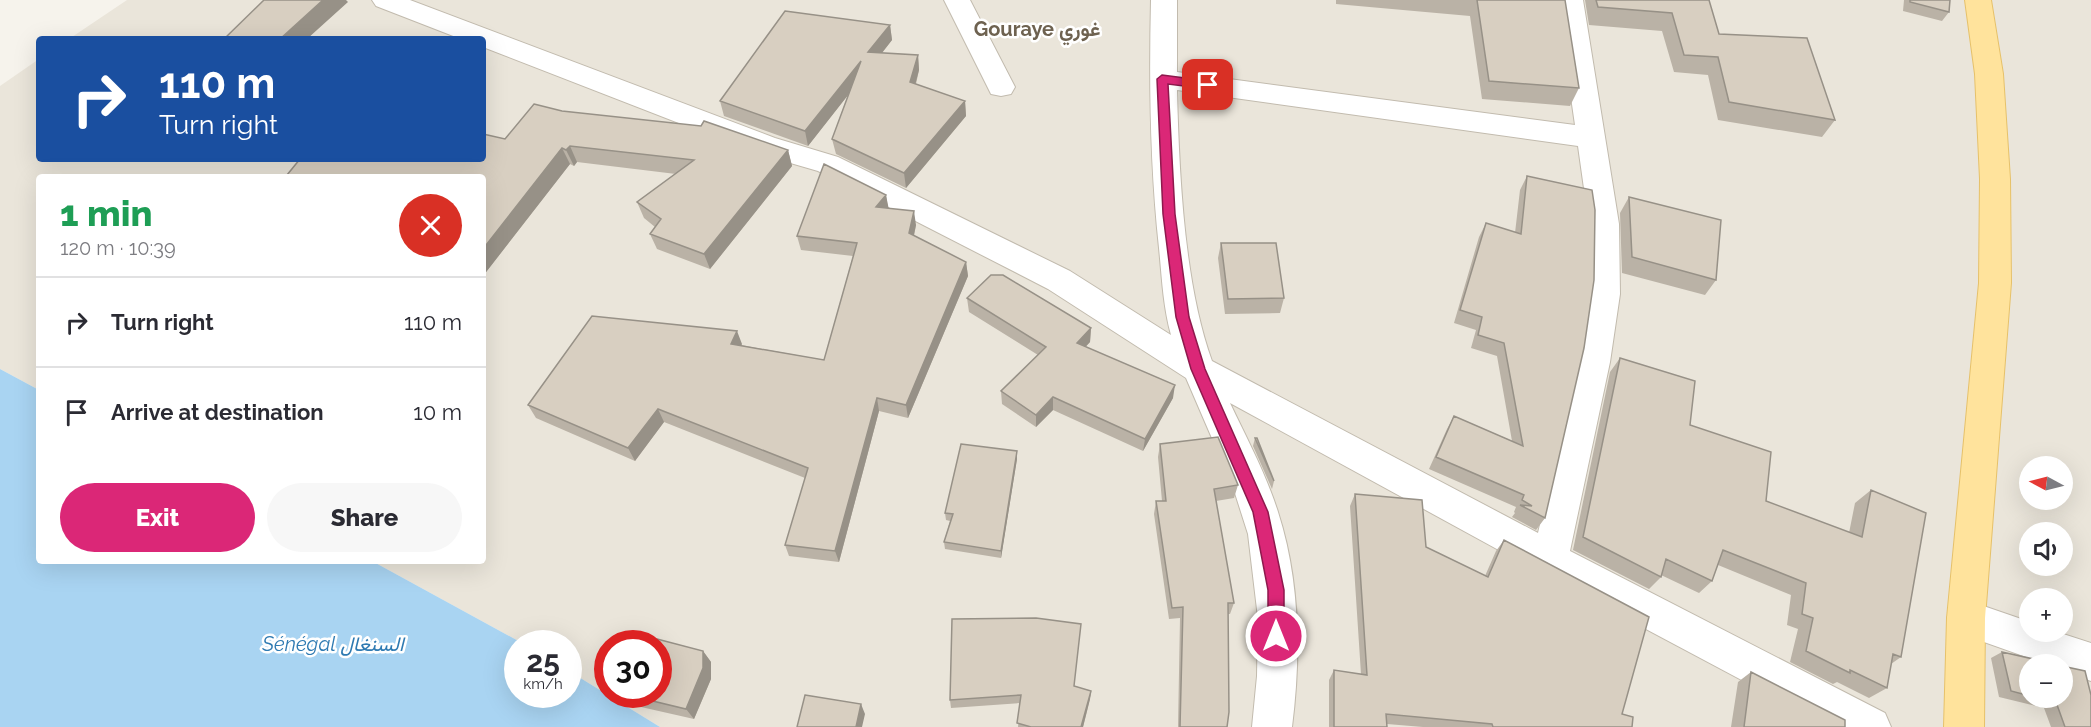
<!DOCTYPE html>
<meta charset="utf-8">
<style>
body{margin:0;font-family:Raleway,Vazirmatn,sans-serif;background:#f7f7f7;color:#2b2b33;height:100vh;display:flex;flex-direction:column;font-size:22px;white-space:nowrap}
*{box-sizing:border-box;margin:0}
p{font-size:20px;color:#7c7c81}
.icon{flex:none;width:33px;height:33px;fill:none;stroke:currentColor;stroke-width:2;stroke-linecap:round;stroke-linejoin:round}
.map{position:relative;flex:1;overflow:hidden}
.panel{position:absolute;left:36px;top:174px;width:450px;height:390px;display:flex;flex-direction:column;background:#fff;border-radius:6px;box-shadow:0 6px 24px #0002}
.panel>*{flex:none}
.top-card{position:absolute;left:36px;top:36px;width:450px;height:126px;border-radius:6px;box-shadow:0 6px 24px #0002;background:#1a4fa0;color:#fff;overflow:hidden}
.needle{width:39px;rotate:277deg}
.controls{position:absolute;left:2019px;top:456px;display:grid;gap:12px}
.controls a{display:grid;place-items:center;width:54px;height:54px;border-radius:50%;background:#fff;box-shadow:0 6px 24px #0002;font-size:30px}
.speed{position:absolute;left:504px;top:630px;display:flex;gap:12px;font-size:30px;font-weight:700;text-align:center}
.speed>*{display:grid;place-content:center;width:78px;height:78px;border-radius:50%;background:#fff;box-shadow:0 6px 24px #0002;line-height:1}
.speed small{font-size:15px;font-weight:400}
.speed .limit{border:9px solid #d22;background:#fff;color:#111}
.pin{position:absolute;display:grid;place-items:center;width:51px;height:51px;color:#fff;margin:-26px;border-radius:12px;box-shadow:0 3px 9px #0006}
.me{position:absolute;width:66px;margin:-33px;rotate:0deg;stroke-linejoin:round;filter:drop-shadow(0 0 4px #0008)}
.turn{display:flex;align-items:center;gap:21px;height:126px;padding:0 24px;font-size:27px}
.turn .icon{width:78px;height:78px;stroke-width:2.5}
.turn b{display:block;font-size:42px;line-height:51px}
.round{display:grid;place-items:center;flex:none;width:63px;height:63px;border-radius:32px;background:#f7f7f7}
.head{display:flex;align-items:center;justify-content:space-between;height:102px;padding:0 24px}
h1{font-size:36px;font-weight:800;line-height:45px;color:#1e9e55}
.action{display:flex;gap:12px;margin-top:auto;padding:12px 24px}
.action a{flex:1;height:69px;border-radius:36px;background:#db2777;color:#fff;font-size:24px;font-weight:800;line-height:69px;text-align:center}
.action a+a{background:#f7f7f7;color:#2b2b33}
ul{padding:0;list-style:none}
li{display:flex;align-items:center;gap:18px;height:90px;padding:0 24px;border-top:2px solid #e1e1e2}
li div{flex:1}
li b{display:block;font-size:22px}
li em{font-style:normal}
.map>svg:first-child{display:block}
.residential{fill:#eae5da;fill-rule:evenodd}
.water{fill:#a9d4f2}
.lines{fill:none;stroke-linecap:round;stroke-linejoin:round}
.street-casing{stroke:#c2bbae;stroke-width:2}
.primary-casing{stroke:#e6c16a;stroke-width:2}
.street{fill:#fff;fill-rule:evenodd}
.primary{fill:#ffe39c;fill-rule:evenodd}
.wall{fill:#bab2a6}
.shaded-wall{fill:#979187}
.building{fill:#d8cfc1;stroke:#979187;stroke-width:1.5}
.route{fill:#db2777;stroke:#8e194d;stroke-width:1.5}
.labels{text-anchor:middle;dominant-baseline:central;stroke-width:5;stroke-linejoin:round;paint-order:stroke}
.far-district-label{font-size:20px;font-weight:bold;fill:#6e6250;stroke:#fff}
.water-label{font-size:20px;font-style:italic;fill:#2e7ab2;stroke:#fff}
</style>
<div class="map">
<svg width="2091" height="727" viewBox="0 0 2091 727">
<rect width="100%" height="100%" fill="#f6f3ec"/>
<path class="residential" d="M127 0H2091V727H660L569 671 568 644 522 643 372 561H483V177H39V390L0 369V86L39 59V159H483V39H69ZM2030 466H2062V500H2030ZM2030 532H2062V566H2030ZM2030 598H2062V632H2030ZM608 644H658V694H608ZM2030 664H2062V698H2030Z"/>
<path class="water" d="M0 369 39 390V561H372L522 643 518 644V694H568L569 671 660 727H0Z"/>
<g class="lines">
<defs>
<path id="street" d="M372 0H410L775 138 838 157 1070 271 1171 335C1163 306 1162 278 1159 248 1150 165 1149 83 1151 0H1177V72L1575 125 1557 0H1583L1619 224 1620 294 1610 362 1570 551 1885 713 1891 727H1830L1537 571 1230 403C1247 439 1266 474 1278 512 1300 580 1301 657 1292 727H1252L1257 676 1258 618 1248 534 1233 487 1186 378 1048 289 818 171 756 153 483 47V39H461L376 6ZM1177 90 1578 146 1589 224 1588 294 1578 362 1538 533 1212 361C1184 284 1179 173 1177 90Z
M944 0H970L1015 87 1011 94 1001 96 991 94Z
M1966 600 2030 622V632H2057L2091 643V681L2062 671V664H2046L1953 631 1947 618 1953 605Z"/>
<path id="primary" d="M1965 0H1991L2003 74 2010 179 2011 283 1985 618 1984 727H1944L1947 618 1979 283 1980 179 1975 74Z"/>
</defs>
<use href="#street" class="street-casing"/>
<use href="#primary" class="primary-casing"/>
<use href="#street" class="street"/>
<use href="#primary" class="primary"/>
</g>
<path class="wall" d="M1336 0H1565L1579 88 1570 106 1482 99 1470 16 1336 4Z
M1585 0H1709L1719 34 1835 120 1822 137 1718 120 1708 75 1674 72 1662 31 1589 25Z
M1904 0H1950L1949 12 1942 21 1903 11Z
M890 25 892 40 882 53 918 55 919 70 916 84 965 101 966 116 906 188 836 154 832 139 848 95 808 146 724 116 720 101Z
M562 111 788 150 792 166 710 269 657 249 650 234 655 227 644 218 637 202 676 174 577 162 574 166 570 164 483 276V177H288L287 175 505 139Z
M1527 176 1545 518 1536 530 1512 517 1515 513 1514 512 1516 507 1429 469 1447 429 1454 416 1512 441 1497 356 1471 348 1476 330 1454 323 1479 237 1486 223 1515 233 1520 190Z
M886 195 888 209 916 225 914 236 966 262 968 276 908 418 879 411 839 562 789 556 785 545 805 478 664 422 635 461 536 418 528 405 742 344 741 345 824 360 853 256 801 250 797 236Z
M1629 197 1716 280 1705 295 1622 273 1620 213Z
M1221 243 1284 298 1280 313 1225 314 1218 258Z
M967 298 1091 328 1090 342 1085 347 1173 398 1143 451 1053 410 1036 427 1002 404 1001 391 1038 355 969 312Z
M1620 358 1690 425 1766 501 1849 533 1855 503 1871 490 1901 657 1891 664 1887 688 1869 698 1837 682 1833 684 1790 662 1798 629 1787 625 1791 595 1718 565 1712 581 1699 593 1661 575V577L1649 589 1573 550 1610 372Z
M1255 438 1274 481 1272 489 1253 446Z
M1160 444 1238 485 1234 498 1216 501 1234 603 1230 614H1228L1227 727H1178L1180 618 1169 619 1154 514 1156 501H1162L1158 457Z
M1017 451V459L1001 558 945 549 944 542 950 521 946 520 945 513Z
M1355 494 1426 547 1485 576 1496 551 1504 540 1622 714 1632 727H1423L1387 724V727H1329V680L1334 670 1361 674 1350 506Z
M703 651 711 662V679L694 719 641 707 632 696Z
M2002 652 2030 664V698H2062L2091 727H2051L2044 708 1999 697 1991 658Z
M1751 672 1845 727H1731L1738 682Z
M1075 686 1091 691 1090 699 1083 727H1018L1020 703 951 708 950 700Z"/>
<path class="shaded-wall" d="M323 0H346L348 2 307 39H280Z
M890 25 892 40 870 68 868 52Z
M918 55 919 70 912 97 910 82Z
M861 61 863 76 808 146 805 131Z
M965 101 966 116 906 188 904 173Z
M570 146 577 162 574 166 566 150Z
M562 148 570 164 483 276V249Z
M788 150 792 166 710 269 704 254Z
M886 195 889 210 876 207Z
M914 211 916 225 911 248 909 233Z
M966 262 968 276 908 418 906 405Z
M1091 328 1090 342 1077 356V343Z
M737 331 742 344 736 357 731 344Z
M1175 385 1173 398 1143 451 1145 439Z
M1053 397V410L1036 427V415Z
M877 398 879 411 839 562 835 551Z
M658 409 664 422 635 461 628 448Z
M1017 451V459L1001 558V551Z
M703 651 711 662V679L694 719 686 709Z
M1091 691 1090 699 1083 727H1081Z
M861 704 865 714 862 727H856Z"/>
<path class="building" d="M264 0H323L280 39H224Z
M1477 0H1565L1579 88 1489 81Z
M1596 0H1709L1719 34 1807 38 1835 120 1729 102 1718 57 1684 55 1672 13 1598 7Z
M1910 0H1950L1949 12 1910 2Z
M785 11 890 25 868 52 918 55 910 82 965 101 904 173 832 139 861 61 805 131 720 101Z
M534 104 562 111 701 126 704 121 788 150 704 254 650 234 661 219 637 202 694 160 570 146 566 150 562 148 483 249V177H309L287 175 300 159H483V134L505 139Z
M824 164 886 195 876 207 914 211 909 233 966 262 906 405 877 398 835 551 785 545 808 468 658 409 628 448 528 405 592 316 737 331 731 344 824 360 857 243 797 236Z
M1527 176 1592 190 1595 210 1594 280 1584 348 1545 518 1520 505 1532 506 1522 500 1524 495 1436 457 1454 416 1523 446 1504 343 1478 335 1482 317 1460 310 1486 223 1521 234Z
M1629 197 1721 220 1716 280 1632 257Z
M1221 243H1276L1284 298 1228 299Z
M991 275H1003L1091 328 1077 343 1175 385 1145 439 1053 397 1036 415 1001 391 1046 347 967 298Z
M1620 358 1695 381 1690 425 1771 452 1766 501 1862 537 1871 490 1926 513 1901 657 1893 654 1887 688 1850 670V673L1806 651 1813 618 1802 614 1806 583 1723 550 1712 581 1666 559 1661 577 1583 537Z
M1218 437 1238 485 1214 489 1234 603H1228L1229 712 1227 727H1180L1183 607 1172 608 1156 501H1166L1160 444Z
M1255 438H1257L1274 481Z
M961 444 1017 451 1001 551 944 542 953 514 945 513Z
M1355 494 1422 500 1426 547 1488 577 1504 540 1649 617 1622 714 1633 717 1632 727H1493L1492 724 1386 714 1387 727H1334V670L1367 675Z
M1036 618 1081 624 1074 686 1091 691 1081 727H1031L1017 723 1021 695 950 700 952 619Z
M657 639 703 651V668L686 709 632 696 633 694H658V644H655Z
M2002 652 2056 664H2030V696L2011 691Z
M2062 666 2085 671 2091 695V727H2065L2056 702 2036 698H2062Z
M1751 672 1845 720V727H1744Z
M805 695 861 704 856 727H797Z"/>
<path class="route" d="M1162 75 1208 81 1213 85 1208 89 1168 84 1175 214 1189 317 1205 369 1268 512 1284 590V636L1282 641 1276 643 1270 641 1268 636V590L1253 512 1191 369 1176 317 1163 214 1157 79Z"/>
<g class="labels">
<g class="far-district-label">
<text x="1037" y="29">Gouraye غوري</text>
</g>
<g class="water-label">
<text x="333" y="644">Sénégal السنغال</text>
</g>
</g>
</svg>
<div class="controls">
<a><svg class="needle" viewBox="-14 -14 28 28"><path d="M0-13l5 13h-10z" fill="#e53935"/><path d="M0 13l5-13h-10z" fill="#7c7c81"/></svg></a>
<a><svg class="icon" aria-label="sound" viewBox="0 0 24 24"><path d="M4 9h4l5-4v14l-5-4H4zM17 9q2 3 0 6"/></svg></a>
<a>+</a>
<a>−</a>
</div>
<div class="speed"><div>25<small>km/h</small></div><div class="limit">30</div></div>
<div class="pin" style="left:1208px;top:85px;background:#d93025"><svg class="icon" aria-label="arrive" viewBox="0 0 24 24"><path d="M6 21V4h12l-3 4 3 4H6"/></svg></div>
<svg class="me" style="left:1276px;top:636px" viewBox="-20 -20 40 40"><circle r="17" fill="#db2777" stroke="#fff" stroke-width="3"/><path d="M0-11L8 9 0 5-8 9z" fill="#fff"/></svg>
<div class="top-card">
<div class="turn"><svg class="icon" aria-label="right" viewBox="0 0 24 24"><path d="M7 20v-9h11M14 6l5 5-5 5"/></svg><div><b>110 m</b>Turn right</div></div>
</div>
<section class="panel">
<div class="head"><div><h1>1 min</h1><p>120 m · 10:39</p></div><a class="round" style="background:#d93025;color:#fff"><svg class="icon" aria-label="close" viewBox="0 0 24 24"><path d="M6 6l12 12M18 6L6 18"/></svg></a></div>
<ul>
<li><svg class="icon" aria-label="right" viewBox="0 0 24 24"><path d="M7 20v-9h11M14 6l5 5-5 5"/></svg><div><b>Turn right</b></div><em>110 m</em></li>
<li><svg class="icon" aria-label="arrive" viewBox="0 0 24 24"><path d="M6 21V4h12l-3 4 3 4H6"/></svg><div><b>Arrive at destination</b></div><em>10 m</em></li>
</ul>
<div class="action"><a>Exit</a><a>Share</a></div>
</section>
</div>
